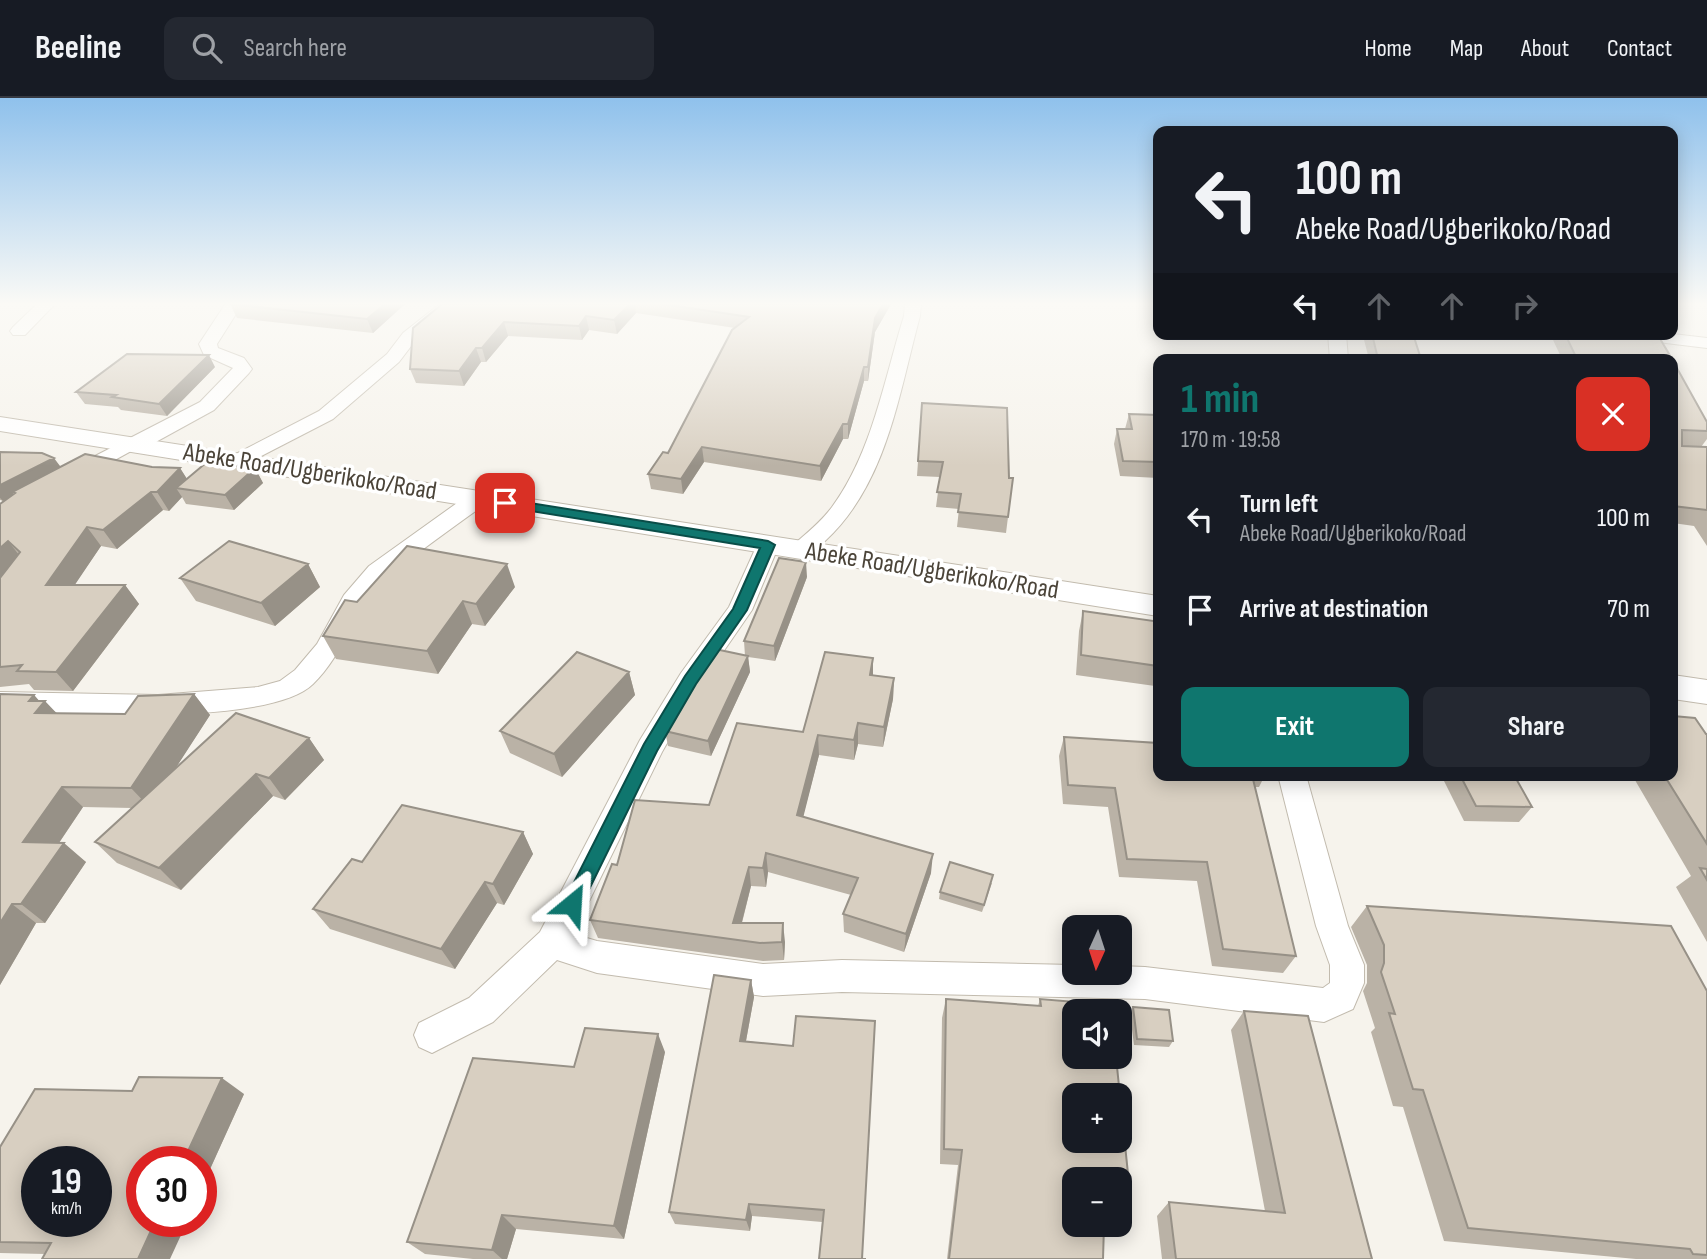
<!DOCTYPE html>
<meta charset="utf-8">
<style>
body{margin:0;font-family:"Sofia Sans Condensed",sans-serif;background:#242831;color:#f1f3f6;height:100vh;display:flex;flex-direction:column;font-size:26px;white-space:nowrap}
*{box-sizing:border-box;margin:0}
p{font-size:23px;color:#9ea1a6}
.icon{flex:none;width:38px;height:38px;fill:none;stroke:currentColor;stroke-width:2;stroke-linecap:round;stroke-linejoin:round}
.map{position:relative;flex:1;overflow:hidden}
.details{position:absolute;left:1153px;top:256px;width:525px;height:427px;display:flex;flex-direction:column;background:#171b24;border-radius:14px;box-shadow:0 4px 18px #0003}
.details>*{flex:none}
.top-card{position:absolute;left:1153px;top:28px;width:525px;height:214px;border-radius:14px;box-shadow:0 4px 18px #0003;background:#171b24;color:#f1f3f6;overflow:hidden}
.needle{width:46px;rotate:183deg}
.buttons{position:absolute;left:1062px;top:817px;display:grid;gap:14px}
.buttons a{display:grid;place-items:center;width:70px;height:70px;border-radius:14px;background:#171b24;box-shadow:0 4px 18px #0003;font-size:35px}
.speed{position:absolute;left:21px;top:1048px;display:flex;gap:14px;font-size:35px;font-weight:700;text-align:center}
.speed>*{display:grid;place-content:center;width:91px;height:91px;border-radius:50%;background:#171b24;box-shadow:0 4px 18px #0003;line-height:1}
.speed small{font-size:18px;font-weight:400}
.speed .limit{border:10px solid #d22;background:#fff;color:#111}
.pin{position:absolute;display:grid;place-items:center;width:60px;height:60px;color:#fff;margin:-30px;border-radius:14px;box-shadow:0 4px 10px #0006}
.me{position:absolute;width:77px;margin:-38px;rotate:27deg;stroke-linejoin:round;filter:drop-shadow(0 0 5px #0008)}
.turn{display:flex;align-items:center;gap:24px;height:147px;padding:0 28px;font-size:32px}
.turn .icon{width:91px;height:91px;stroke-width:2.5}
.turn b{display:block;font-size:49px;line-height:60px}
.lanes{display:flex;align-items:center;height:66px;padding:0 28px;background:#0003;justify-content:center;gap:35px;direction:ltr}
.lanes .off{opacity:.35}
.round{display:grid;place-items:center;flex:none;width:74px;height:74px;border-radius:14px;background:#242831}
.summary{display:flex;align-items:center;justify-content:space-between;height:119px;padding:0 28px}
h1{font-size:42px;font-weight:700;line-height:52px;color:#0f766e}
.action{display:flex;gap:14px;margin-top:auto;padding:14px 28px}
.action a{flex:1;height:80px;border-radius:14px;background:#0f766e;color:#fff;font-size:28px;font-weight:700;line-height:80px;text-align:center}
.action a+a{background:#242831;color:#f1f3f6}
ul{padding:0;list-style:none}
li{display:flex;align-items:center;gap:21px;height:91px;padding:0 28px}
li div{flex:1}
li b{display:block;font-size:26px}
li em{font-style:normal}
header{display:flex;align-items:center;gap:42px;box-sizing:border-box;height:98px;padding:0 35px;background:#171b24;border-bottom:2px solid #363941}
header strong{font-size:33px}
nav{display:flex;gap:38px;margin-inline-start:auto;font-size:24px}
.search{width:490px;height:63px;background:#242831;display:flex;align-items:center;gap:18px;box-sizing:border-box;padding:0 24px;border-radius:14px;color:#9ea1a6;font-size:26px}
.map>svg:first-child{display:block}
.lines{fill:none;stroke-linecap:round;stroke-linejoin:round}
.minor-casing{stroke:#c2bbae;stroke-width:2}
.tertiary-casing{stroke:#c2bbae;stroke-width:2}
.minor{fill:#fff;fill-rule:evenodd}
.tertiary{fill:#fff;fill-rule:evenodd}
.wall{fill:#bab2a6}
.shaded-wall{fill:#979187}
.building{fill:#d8cfc1;stroke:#979187;stroke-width:2;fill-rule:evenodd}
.route{fill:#0f766e;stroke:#0a4d48;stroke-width:2}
.labels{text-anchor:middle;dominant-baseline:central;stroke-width:7;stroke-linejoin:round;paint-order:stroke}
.street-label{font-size:26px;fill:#4b4439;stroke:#fff}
</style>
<header>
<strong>Beeline</strong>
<div class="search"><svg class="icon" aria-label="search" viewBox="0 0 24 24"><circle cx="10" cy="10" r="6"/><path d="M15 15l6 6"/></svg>Search here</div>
<nav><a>Home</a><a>Map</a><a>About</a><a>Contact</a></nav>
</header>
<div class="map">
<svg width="1707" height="1161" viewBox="0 0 1707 1161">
<rect width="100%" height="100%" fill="#f6f3ec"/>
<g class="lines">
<defs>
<path id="minor" d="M38 205H56L25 237H13L10 233 13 229Z
M226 205H243L217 246 218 250 244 260 252 271 249 275 214 312 143 351 133 352 80 381H66L63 377 66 373 200 304 233 270 204 257 199 246Z
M441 205H460L415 243 399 264 333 321 246 366H232L229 362 232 358 319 313 387 256 403 235Z
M905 205H921L920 218C899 295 887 386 825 443 814 453 808 461 793 457L790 452 793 447C807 435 821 424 832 409 872 355 884 282 904 218Z
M1328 236H1346L1348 261H1330Z
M1625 236H1673L1707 240V250L1633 241Z
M479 394 487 395 490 400 487 405C464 421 441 438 418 455 407 463 393 470 384 480 355 512 344 556 313 586 269 629 65 615 0 614V594L158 597 258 589 280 583 295 572 317 546 344 497 369 468 471 395Z
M768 440 776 442 779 447 752 512 699 589 662 654 573 836 597 843 763 866 842 862 1074 867V875H1120V868L1145 869 1323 890 1330 885V867L1316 828 1278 677H1306L1348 828 1364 867V885L1353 911 1324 924 1145 901 842 894 763 898 597 875 557 862 493 924 432 955 419 949 414 937 419 925 469 900 540 834 640 642 681 575 729 509 757 447 760 442Z"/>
<path id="tertiary" d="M0 319 1158 498V518L0 333Z
M1673 577 1707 582V606L1673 601Z"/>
</defs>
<use href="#minor" class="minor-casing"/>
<use href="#tertiary" class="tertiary-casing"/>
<use href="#minor" class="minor"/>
<use href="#tertiary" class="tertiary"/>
</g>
<path class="wall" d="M230 206H405L373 235 237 220Z
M442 206H891L875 234 868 283H864L848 341H843L821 383 704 364 683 396 651 391 648 376 668 355 735 230 636 215 617 236 589 232 582 242 508 238 486 264H481L464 288 416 285 410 271Z
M1364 236H1413L1421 261H1369L1363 238Z
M1557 236H1637L1672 261H1562L1553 242Z
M1673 263 1707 324V341L1701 349H1707V448L1694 428 1673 425Z
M215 269 167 318 121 312 118 309 85 306 76 294Z
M922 305 1008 419 1006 435 957 429 959 411 936 409 940 379 917 378Z
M1129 316 1158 321V380L1120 378 1114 346 1117 331H1125Z
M0 354 60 368 180 370 187 381 255 370 263 385 234 412 186 406 182 399 169 413 163 412 117 451 101 448 74 487H125L139 506 73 593 34 592 29 586 0 589V406L8 400 3 403 0 402Z
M308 466 320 489 275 528 196 503 180 480Z
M807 479 775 563 748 559 750 574 711 658 668 648 665 633 745 558 744 543Z
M515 489 485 528 472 526 438 576 336 561 323 538Z
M1083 513 1158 526V607L1155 588 1076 577 1079 533Z
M873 560V577L894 580 893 601 883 649 858 646 854 662 819 657 803 718 931 775 904 854 844 834 843 816 851 797 768 774 766 789 751 788 742 825 785 844 784 862 763 863 598 840 590 822 617 767 709 707 803 634Z
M629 574 635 597 562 679 510 655 500 633Z
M0 596 34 597 39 603 57 615 125 616 194 596 210 617 176 669 309 640 324 662 285 702 273 698 181 792 117 765 95 744 132 710 83 709 59 745 86 764 45 825H36L0 887Z
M1706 636H1707V844L1676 789 1691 778 1632 677H1673Z
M1064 639 1158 677H1265L1259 689H1255L1296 858 1283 875 1212 868 1197 783 1119 779 1108 709 1063 706 1059 658Z
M1441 677H1514L1532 709 1519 724 1464 723Z
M523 734 533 756 504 807 497 805 455 871 330 831 313 811 362 764Z
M992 785 982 814 939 801 940 794Z
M1367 808 1707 893V1161H1636L1444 1143 1403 1009 1393 1008 1371 934 1375 930 1363 893 1367 885V867L1351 829Z
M751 882 754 899 746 943 793 948 875 923 819 1161 822 1124 752 1118 750 1133 675 1126 669 1114Z
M946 901 1038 908 1040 901 1128 1076 1120 1087V1082H1074L1103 1161H947L958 1067 940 1066 942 920Z
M1133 909 1173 943 1169 949 1134 947 1130 916Z
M1244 913 1372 1161H1162L1157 1118 1169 1104 1265 1113 1231 932Z
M665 954 624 1141 516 1131 507 1161H473L425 1156 407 1144 574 969Z
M244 996 201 1091V1064L45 1156 0 1155V1049Z"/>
<path class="shaded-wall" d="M385 206H405L373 235 367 221Z
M630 206H635L636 215 617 236 614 222Z
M883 206H891L875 234 868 283V269L875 220Z
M586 218 589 232 582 242 579 228Z
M504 224 508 238 486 264 482 250Z
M476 250 481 264 464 288 459 273Z
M209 257 215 269 167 318 159 306Z
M864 269V283L848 341V326Z
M843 326V341L821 383 820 368Z
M702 349 704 364 683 396 681 381Z
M54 360 63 372 12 394 14 397 3 403 0 400V387Z
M180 370 192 389 176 390 182 399 169 413 157 394Z
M255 370 263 385 234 412 225 397Z
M151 394 163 412 117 451 103 432Z
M87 429 101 448 62 506 46 487Z
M8 443 23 462 0 484V450Z
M806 464 807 479 775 563 774 548Z
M308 466 320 489 275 528 261 505Z
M507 466 515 489 485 528 476 506Z
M125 487 139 506 73 593 56 574Z
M463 503 472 526 438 576 427 553Z
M748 558 750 574 711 658 708 643Z
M873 560V581L870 577Z
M629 574 635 597 562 679 554 656Z
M894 580 893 601 883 649 884 629Z
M194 596 210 617 150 710 131 690Z
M34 597 42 606 45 603 65 624 35 615 29 603Z
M858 625V646L854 662V642Z
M818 637 819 657 799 736 797 717Z
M309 640 324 662 285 702 269 680Z
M256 676 273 698 181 792 159 770Z
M62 689 83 709 46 764 23 744Z
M523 734 533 756 504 807 493 786Z
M64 745 86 764 45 825 21 806Z
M766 755 768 774 766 789 763 770Z
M933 756 931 775 904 854 906 836Z
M749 769 751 788 737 843 733 825Z
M485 784 497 805 455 871 441 851Z
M12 806 36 825 0 887V825Z
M783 825 785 844 784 862 782 844Z
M751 882 754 899 743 959 740 943Z
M658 936 665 954 624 1141 614 1128Z
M222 980 244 996 201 1091V1064H183Z
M749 1106 752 1118 750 1133 746 1122Z
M502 1117 516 1131 507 1161H502L492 1152Z
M155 1124H187L170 1161H138Z"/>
<path class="building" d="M230 206H385L367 221Z
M442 206H630L614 222 586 218 579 228 504 224 482 250H476L459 273 410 271 413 230Z
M663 206H883L875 220 868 269H864L848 326H843L820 368 702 349 681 381 648 376 663 354 668 355 732 232 749 219Z
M1372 236H1413L1421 261H1378Z
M1565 236H1637L1659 239 1672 261H1577Z
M127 256 209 257 159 306 112 299 116 297 76 294Z
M1673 263 1707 324V333L1682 332V348L1707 349V412L1673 408Z
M922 305 1007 310 1009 380H1013L1008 419 958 414 961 396 937 394 943 364 918 363Z
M1129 316 1158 317V364L1123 363 1117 331H1132Z
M0 354 42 355 54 360 0 387Z
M85 356 152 369 180 370 157 394H151L103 432 87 429 46 487H125L56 574 17 573 22 567 0 569V480L20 454 8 443 0 450V406L15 395 12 394Z
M207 364 255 370 225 397 176 390Z
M229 443 308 466 261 505 180 480Z
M407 448 507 466 476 506 463 503 427 553 323 538 345 502 357 504Z
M779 460 806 464 774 548 744 543Z
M1083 513 1154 523V525L1158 526V568L1081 557Z
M715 551 748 558 708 643 665 633Z
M577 554 629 574 554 656 500 633Z
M825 554 873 560 870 577 894 580 884 629 858 625 854 642 818 637 797 717 933 756 906 836 843 816 858 780 766 755 763 770 749 769 733 825H783L782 844 760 845 590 822 612 766 617 767 635 702 709 707 737 625 803 634Z
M0 596 34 597 29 603H45L35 615 125 616 138 598 194 596 131 690 62 689 23 744 64 745 21 806H12L0 825Z
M236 615 309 640 269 680 256 676 159 770 95 744Z
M1673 618 1695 620 1706 636H1707V746L1664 677H1673Z
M1064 639 1158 645V677H1252L1296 858 1223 851 1207 764 1127 761 1115 690 1068 687Z
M1460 677H1514L1532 709 1476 708Z
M402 707 523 734 493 786 485 784 441 851 313 811 352 761 362 764Z
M950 764 993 777 984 807 940 794Z
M1700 770 1707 771V782Z
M1367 808 1671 828 1707 893V1157L1693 1156 1690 1151 1468 1130 1423 992 1413 991 1389 915 1395 916 1381 874 1384 865V847Z
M714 877 751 882 740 943 793 948 796 918 875 923 862 1161H866H819L824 1112 749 1106 746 1122 669 1114Z
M946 901 1041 908 1040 901 1111 907V914H1074V959H1116L1120 998H1074V1043H1120V998L1128 1076 1104 1074V1082H1074V1127H1104L1103 1161H949L962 1052 944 1051Z
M1133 909 1169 912 1173 943 1137 941Z
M1244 913 1308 918 1372 1161H1176L1169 1104 1285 1115Z
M585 930 658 936 614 1128 502 1117 492 1152 407 1144 473 960 574 969Z
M139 979 222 980 183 1064H142V1124H155L138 1161H42L51 1145 0 1144V1049L35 991 132 993ZM37 1064H96V1124H37Z"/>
<linearGradient id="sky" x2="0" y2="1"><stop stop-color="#8fc1ec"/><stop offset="0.56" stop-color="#fbfaf6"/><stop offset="1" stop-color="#fbfaf6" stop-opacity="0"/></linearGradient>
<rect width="1707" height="368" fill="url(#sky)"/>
<path class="route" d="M505 401 768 443 775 447 747 512 696 586 657 653 579 812 572 814 566 812 563 806 644 646 685 578 733 511 760 450 500 408V402Z"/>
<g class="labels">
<g class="street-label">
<text transform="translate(310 374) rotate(9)">Abeke Road/Ugberikoko/Road</text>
<text transform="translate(932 473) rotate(9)">Abeke Road/Ugberikoko/Road</text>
</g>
</g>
</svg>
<div class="buttons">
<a><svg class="needle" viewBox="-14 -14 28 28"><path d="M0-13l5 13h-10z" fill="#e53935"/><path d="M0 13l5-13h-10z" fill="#9ea1a6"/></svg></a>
<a><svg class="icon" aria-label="sound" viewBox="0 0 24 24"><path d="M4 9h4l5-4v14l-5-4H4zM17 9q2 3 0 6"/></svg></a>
<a>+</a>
<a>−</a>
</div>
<div class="speed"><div>19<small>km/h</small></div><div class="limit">30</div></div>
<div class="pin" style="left:505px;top:405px;background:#d93025"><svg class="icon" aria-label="arrive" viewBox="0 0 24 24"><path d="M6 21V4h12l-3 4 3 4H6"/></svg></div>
<svg class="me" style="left:572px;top:806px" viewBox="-20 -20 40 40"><path d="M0-17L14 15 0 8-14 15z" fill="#0f766e" stroke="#fff" stroke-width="4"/></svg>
<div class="top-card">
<div class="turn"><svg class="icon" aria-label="left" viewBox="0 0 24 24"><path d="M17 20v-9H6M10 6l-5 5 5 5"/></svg><div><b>100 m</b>Abeke Road/Ugberikoko/Road</div></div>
<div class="lanes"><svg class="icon" aria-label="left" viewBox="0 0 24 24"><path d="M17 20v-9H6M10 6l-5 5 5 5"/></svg><svg class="icon off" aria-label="ahead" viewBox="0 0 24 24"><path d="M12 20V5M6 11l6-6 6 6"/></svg><svg class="icon off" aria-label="ahead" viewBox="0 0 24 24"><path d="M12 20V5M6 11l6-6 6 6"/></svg><svg class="icon off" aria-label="right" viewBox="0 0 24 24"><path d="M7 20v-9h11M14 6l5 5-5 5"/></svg></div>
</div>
<section class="details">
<div class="summary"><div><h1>1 min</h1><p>170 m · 19:58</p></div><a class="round" style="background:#d93025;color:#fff"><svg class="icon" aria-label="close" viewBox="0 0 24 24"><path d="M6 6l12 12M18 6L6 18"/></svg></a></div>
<ul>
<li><svg class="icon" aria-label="left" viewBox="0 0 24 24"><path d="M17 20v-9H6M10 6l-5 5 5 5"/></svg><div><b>Turn left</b><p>Abeke Road/Ugberikoko/Road</p></div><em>100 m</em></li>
<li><svg class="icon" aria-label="arrive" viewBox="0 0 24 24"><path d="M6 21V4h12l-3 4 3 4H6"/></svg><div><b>Arrive at destination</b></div><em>70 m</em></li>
</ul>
<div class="action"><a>Exit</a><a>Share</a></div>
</section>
</div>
